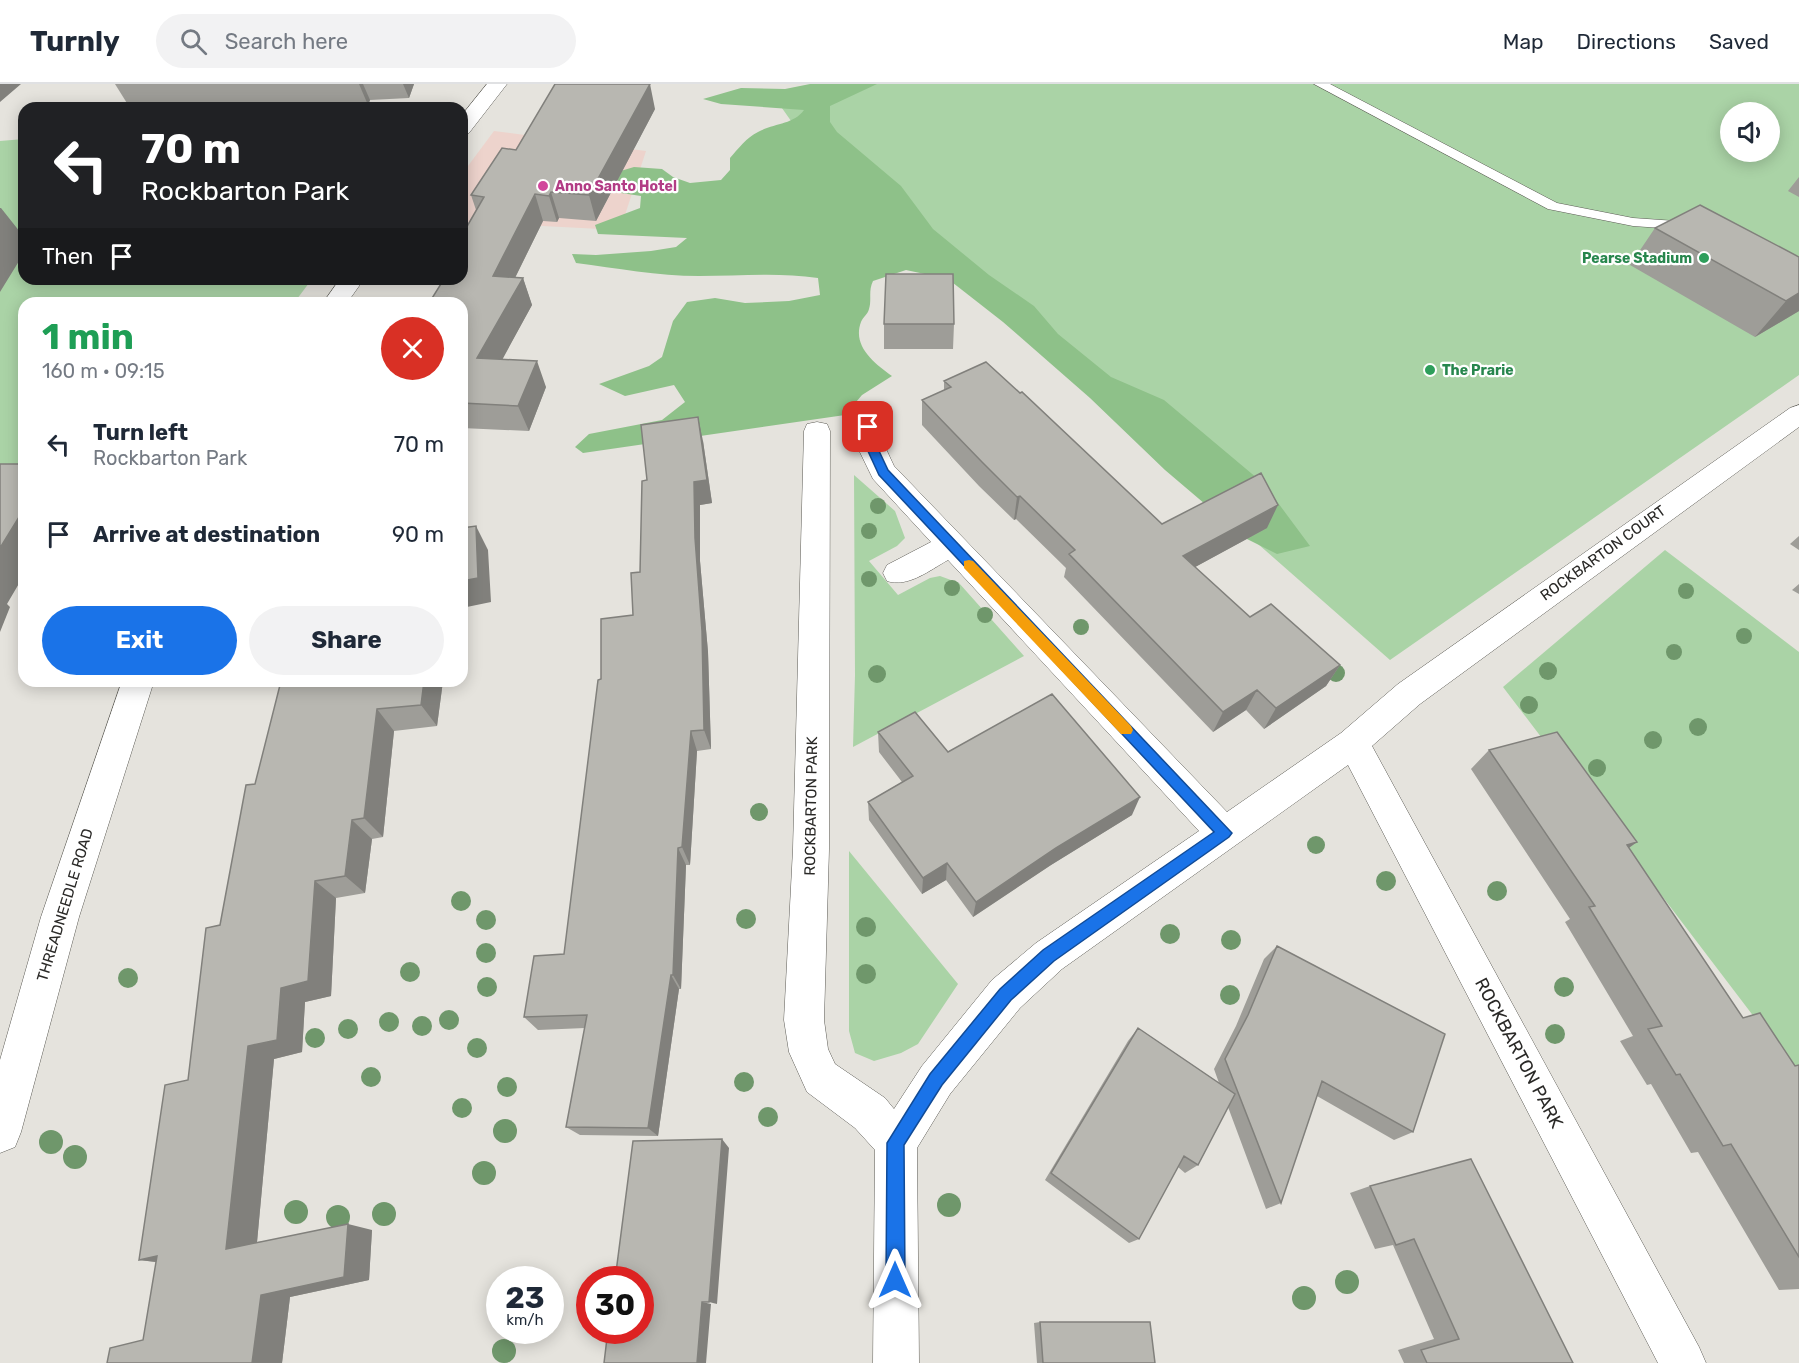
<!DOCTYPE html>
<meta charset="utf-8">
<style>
body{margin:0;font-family:Rubik,sans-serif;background:#f2f2f3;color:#1f2937;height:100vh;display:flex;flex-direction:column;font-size:22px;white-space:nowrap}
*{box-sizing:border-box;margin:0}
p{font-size:20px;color:#747a83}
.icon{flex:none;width:33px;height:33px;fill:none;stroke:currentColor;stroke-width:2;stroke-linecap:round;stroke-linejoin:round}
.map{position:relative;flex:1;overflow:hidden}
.drawer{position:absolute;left:18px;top:213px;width:450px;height:390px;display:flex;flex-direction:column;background:#fff;border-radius:18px;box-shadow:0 3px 15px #0003}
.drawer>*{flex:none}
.hud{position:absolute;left:18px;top:18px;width:450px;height:183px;border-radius:18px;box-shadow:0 3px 15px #0003;background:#202124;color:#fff;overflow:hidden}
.fabs{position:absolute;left:1720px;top:18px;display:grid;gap:12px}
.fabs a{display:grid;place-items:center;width:60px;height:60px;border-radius:50%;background:#fff;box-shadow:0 3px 15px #0003;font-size:30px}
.speed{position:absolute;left:486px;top:1182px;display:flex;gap:12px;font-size:30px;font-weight:700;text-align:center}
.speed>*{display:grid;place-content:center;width:78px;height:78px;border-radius:50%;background:#fff;box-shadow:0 3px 15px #0003;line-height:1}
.speed small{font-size:15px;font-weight:400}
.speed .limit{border:9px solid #d22;background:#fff;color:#111}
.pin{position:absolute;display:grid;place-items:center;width:51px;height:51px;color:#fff;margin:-26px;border-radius:12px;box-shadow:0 3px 9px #0006}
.me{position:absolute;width:66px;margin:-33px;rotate:0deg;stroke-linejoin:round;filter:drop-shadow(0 0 4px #0008)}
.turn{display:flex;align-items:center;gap:21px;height:126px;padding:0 24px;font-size:27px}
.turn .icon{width:78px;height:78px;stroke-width:2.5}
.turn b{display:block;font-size:42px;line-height:51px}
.then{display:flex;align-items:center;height:57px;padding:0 24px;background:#0003;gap:12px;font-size:22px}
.round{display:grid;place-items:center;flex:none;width:63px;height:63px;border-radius:32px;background:#f2f2f3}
.headline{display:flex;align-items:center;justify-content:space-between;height:102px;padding:0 24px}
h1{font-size:36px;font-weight:700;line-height:45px;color:#1e9e55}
.action{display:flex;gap:12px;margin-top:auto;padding:12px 24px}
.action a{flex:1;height:69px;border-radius:36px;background:#1a73e8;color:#fff;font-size:24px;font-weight:700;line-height:69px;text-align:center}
.action a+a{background:#f2f2f3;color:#1f2937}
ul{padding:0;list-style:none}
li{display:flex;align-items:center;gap:18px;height:90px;padding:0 24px}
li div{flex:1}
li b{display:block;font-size:22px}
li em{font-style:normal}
header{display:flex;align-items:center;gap:36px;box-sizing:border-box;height:84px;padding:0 30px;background:#fff;border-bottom:2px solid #e0e1e3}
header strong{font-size:28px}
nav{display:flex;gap:33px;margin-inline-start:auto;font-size:21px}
.search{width:420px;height:54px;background:#f2f2f3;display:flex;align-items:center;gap:15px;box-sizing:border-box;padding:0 21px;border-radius:33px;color:#747a83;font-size:22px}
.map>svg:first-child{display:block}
.commercial{fill:#edd3cc}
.green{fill:#aad3a6;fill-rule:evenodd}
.forest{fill:#8ec189}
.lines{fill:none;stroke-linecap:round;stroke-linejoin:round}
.lane-casing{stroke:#5d5c56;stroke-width:1}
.street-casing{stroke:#5d5c56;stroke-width:1}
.secondary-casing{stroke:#5d5c56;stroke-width:1}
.lane{fill:#fff;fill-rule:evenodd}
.street{fill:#fff;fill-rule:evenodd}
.secondary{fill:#fff;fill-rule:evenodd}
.tree{fill:#6f976b}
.wall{fill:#9e9d98}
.shaded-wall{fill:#81807c}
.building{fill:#b8b7b1;stroke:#81807c;stroke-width:1.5}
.route{fill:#1a73e8;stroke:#114b97;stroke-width:1.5}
.slow{fill:#f59e0b}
.hotel-dot{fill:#d1479c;stroke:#fff;stroke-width:2}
.leisure-dot{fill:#2e9e5b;stroke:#fff;stroke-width:2}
.labels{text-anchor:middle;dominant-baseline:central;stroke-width:4.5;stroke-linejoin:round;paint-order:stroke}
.far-hotel-label{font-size:14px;font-weight:bold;fill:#b23c85;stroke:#fff;text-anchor:start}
.far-leisure-label{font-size:14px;font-weight:bold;fill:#27864d;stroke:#fff;text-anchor:end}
.street-label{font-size:15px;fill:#2a2927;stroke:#fff}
.near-street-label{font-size:18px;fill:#2a2927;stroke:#fff}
</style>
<header>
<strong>Turnly</strong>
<div class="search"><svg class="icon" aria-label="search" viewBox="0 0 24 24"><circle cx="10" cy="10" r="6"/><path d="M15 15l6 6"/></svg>Search here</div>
<nav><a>Map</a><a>Directions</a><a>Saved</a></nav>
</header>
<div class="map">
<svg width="1799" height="1279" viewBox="0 0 1799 1279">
<rect width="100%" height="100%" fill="#e5e3dd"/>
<path class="commercial" d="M494 47 646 67 620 146 462 138V90Z"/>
<path class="green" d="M826 0H1799V291L1390 576 815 71 777 17ZM1731 28H1770V68H1731Z
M24 55V195H312L294 219H24V392H0V57Z
M854 391 895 427 905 454 897 462 869 477 898 511 930 494 940 492 959 499 1024 572 853 663 855 591Z
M1665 466 1799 568V992L1503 603Z
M849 767 958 900 918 960 901 969 874 977 855 969 849 947Z"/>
<path class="forest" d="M810 0H877L830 22V38L837 48 901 102 933 145 989 191 1034 222 1058 250 1111 293 1164 316 1264 400 1310 462 1277 470 1245 454 1165 386 1090 314 1003 238 948 195 906 186 873 197C868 207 872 215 869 225 868 230 863 233 861 238 852 262 874 279 892 292L862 311 845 331 583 369 575 363 589 350 662 336 685 318 674 301 625 312 599 300 649 282 662 273 673 237 687 218 715 214 745 219 789 217 820 211 818 194C778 188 739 192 699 192 658 192 616 184 576 179L572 170 596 171 651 167 676 163 687 154 598 150 595 141 640 124 641 112 621 109 606 102 614 89 634 83 662 85 673 93 690 99 721 96 730 86V74C738 65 747 53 758 48 774 39 793 41 804 26L721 20 703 15 741 4 785 5Z"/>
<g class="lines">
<defs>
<path id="lane" d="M1314 0H1330L1557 119 1633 134 1690 138 1697 142 1690 146 1633 142 1548 125Z"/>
<path id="street" d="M1799 321V343L1420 620 1372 662 1699 1263 1706 1279H1658L1348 681 1062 885 1020 924 950 1010 917 1064 919 1279H873L875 1066 855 1044 807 1008 789 968 784 936 793 765 804 347 807 340 817 338 827 340 830 347 829 765 824 936 828 965 835 980 885 1014 894 1025 922 982 992 896 1036 859 1199 747 948 476C930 486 908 504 887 497L883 489 887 481 931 458 873 395 852 352 859 336 868 334 877 336 881 343 880 352 894 382 1227 728 1341 649 1398 600 1790 324Z"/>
<path id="secondary" d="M487 0H507L469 49 462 51V31Z
M340 195H364L347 219H323Z
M122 597H154L79 833 21 1048 15 1063 0 1069V976L41 833Z"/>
</defs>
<use href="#lane" class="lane-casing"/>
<use href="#street" class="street-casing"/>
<use href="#secondary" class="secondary-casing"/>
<use href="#lane" class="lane"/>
<use href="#street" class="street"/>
<use href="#secondary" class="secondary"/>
</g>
<g class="tree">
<circle cx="878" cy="422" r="8"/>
<circle cx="869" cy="447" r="8"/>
<circle cx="869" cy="495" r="8"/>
<circle cx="952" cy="504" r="8"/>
<circle cx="1686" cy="507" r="8"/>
<circle cx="985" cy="531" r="8"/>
<circle cx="1081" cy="543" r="8"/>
<circle cx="1744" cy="552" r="8"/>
<circle cx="1674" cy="568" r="8"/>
<circle cx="1548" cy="587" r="9"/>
<circle cx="1336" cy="589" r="9"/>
<circle cx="877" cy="590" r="9"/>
<circle cx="1529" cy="621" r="9"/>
<circle cx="1698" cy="643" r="9"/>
<circle cx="1653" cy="656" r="9"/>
<circle cx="1597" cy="684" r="9"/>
<circle cx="759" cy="728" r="9"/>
<circle cx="1316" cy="761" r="9"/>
<circle cx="1386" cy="797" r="10"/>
<circle cx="1497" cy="807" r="10"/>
<circle cx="461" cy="817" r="10"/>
<circle cx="746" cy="835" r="10"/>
<circle cx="486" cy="836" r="10"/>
<circle cx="866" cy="843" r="10"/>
<circle cx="1170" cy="850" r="10"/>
<circle cx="1231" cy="856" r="10"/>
<circle cx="486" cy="869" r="10"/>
<circle cx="410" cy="888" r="10"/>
<circle cx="866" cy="890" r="10"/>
<circle cx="128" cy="894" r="10"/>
<circle cx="487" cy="903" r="10"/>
<circle cx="1564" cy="903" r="10"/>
<circle cx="1230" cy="911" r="10"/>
<circle cx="449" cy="936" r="10"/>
<circle cx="389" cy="938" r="10"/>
<circle cx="422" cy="942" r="10"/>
<circle cx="348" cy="945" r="10"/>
<circle cx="1555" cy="950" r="10"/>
<circle cx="315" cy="954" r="10"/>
<circle cx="477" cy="964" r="10"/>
<circle cx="371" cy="993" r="10"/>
<circle cx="744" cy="998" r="10"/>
<circle cx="507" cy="1003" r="10"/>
<circle cx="462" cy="1024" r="10"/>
<circle cx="768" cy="1033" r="10"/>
<circle cx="505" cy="1047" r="12"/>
<circle cx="51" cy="1058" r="12"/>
<circle cx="75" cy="1073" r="12"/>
<circle cx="484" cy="1089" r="12"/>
<circle cx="949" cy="1121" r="12"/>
<circle cx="296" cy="1128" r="12"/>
<circle cx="384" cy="1130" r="12"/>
<circle cx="338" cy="1133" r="12"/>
<circle cx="1347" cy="1198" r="12"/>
<circle cx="1304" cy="1214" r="12"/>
<circle cx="504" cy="1267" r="12"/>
</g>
<path class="wall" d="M115 0H414L409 14 370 16 368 21 300 24H130Z
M655 25 596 137 559 134 557 138 543 137 515 194H523L532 221 502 275 546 303 529 347 462 344V195L476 126 471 111 516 66Z
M1799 93V113L1788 107Z
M1655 144 1799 173V227L1755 253 1630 181Z
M884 240H954L953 265H884Z
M944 297 1162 440 1267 444 1195 483 1250 533 1340 581 1326 602 1264 645 1246 626 1213 648 1064 493 1066 484 1016 435 1014 436 979 402 922 341V316L944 306Z
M703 357 712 419 700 421V477L708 568 711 665 697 667 690 781H686L681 905H679L658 1052 580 1051 566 1043 585 944 538 946 524 933 564 870 601 595 633 531 640 488 647 396Z
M1799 452V466L1790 460Z
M1799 500V510L1792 506Z
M281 597H443L437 642 394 647 383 753 372 755 365 809 336 814 331 912 305 918 302 968 274 975 257 1158 372 1146 369 1196 290 1213 282 1279H107L143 1256 156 1178 139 1176 188 996 220 841Z
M878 648 948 668 1132 731 1051 781 973 833 946 796 922 810 869 736 868 718 902 698 879 668Z
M1489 666 1637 758 1629 764 1743 934 1795 982 1799 981V1205L1779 1206 1698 1068 1691 1069 1651 1000 1647 1001 1620 957 1633 952 1565 838 1570 835 1471 685Z
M1277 862 1413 1048 1394 1056 1317 1012 1281 1119 1266 1125 1228 1023 1198 1081 1185 1089 1178 1083 1139 1155 1129 1159 1045 1096 1128 957 1138 944 1219 999 1214 985 1236 942 1264 875Z
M1370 1102 1573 1279H1404L1398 1266 1434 1255 1393 1161 1375 1165 1350 1109Z
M1040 1238 1155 1279H1037L1034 1239Z"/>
<path class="shaded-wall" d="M0 0H21L0 18Z
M359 0H363L370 16 368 21Z
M403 0H414L409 14Z
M650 0 655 25 596 137 589 111Z
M551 108 559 134 557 138 549 112Z
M535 110 543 137 503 218 493 192Z
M0 124H1L24 153V169L0 208Z
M523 194 532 221 489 300 477 274Z
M1799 209V227L1755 253 1786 217Z
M537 277 546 303 529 347 518 322Z
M698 333 703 357 712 419 700 421V477L708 568 711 665 704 646 695 454 694 398Z
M1020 412 1016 435 1014 436 1017 413Z
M1278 421 1267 444 1175 494 1183 472Z
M24 425V491L7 520 10 523 0 548V464Z
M476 442 488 466 491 518 462 524V497Z
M1340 581 1326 602 1264 645 1276 624Z
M424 597H443L437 642 421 621Z
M1257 606 1246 626 1213 648 1223 628Z
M377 625 394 647 383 753 364 734Z
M691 647 697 667 690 781 682 763Z
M1140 713 1132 731 1051 781 973 833 976 818 1056 764Z
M352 736 372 755 365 809 345 792Z
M1637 758 1613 775 1627 761Z
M678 764 686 781 681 905 673 891Z
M947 779 946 796 922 810 923 794Z
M315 797 336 814 331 912 305 918 302 968 274 975 256 1169 226 1165 248 962Z
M671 891 679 905 658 1052 648 1044Z
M722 1055 729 1064 717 1220 709 1218Z
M348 1140 372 1146 369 1196 290 1213 282 1279H252L261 1211Z
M157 1172 173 1180 139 1176Z
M702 1218 711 1220 706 1279H697Z"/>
<path class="building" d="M555 0H650L589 111 551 108 549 112 535 110 493 192 523 194 477 274 537 277 518 322 462 319V219H429L444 195H462V151L484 113 471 111 502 64 516 66Z
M1700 121 1799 173V209L1786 217 1655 144Z
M886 190H953L954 240H884Z
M986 278 1020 309 1022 308 1162 440 1261 389 1278 421 1183 472 1250 533 1271 520 1340 581 1276 624 1257 606 1223 628 1069 470 1075 466 1020 412 1017 413 982 378 922 316 951 303 944 297Z
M698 333 707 396 694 398 695 454 702 547 704 646 691 647 682 763 678 764 673 891H671L648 1044 566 1043 587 931 524 933 534 872 564 870 598 596 601 595V535L633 531 631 489 640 488 642 397 647 396 641 341Z
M0 380H24V425L0 464Z
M476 442 478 494 462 497V444Z
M281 597H424L421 621 377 625 364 734 352 736 345 792 315 797 308 897 281 904 277 956 248 962 226 1165 348 1140 344 1193 261 1211 252 1279H107L110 1264 143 1256 157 1172 139 1176 165 1001 188 996 206 844 220 841 246 701 255 700Z
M1052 610 1140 713 1056 764 976 818 947 779 923 794 868 718 913 692 878 648 915 628 948 668Z
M1557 648 1637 758 1627 761 1743 934 1760 929 1795 982 1799 981V1173L1731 1060 1723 1062 1680 990 1676 991 1648 945 1662 942 1589 823 1595 822 1489 666Z
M1277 862 1445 950 1413 1048 1322 997 1281 1119 1225 975 1248 931Z
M1138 944 1235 1010 1198 1081 1184 1072 1139 1155 1051 1089Z
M722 1055 709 1218H702L697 1279H604L608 1246H640V1196H615L633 1057Z
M1471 1075 1573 1279H1427L1421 1266 1459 1255 1414 1155 1396 1161 1370 1102Z
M1040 1238H1150L1155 1279H1043Z"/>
<path class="route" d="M868 339 874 343 872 352 888 386 1232 749 1229 753 1054 877 1011 916 942 1001 904 1061 905 1196 902 1202 895 1205 889 1202 886 1196 887 1059 930 990 1000 905 1043 866 1214 748 879 391 861 352 864 340Z"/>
<path class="slow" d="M969 476 973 477 1131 642 1133 646 1131 650H1121L964 484V477Z"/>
<circle class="hotel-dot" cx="543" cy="102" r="6"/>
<g class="leisure-dot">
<circle cx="1704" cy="174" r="6"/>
<circle cx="1430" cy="286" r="6"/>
</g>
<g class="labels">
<g class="far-hotel-label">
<text x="555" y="102">Anno Santo Hotel</text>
</g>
<g class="far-leisure-label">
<text x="1692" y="174">Pearse Stadium</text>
<text x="1442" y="286" text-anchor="start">The Prarie</text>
</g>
<g class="street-label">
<text transform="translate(1603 469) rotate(-36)">ROCKBARTON COURT</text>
<text transform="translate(811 722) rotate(-89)">ROCKBARTON PARK</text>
<text transform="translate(65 821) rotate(-73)">THREADNEEDLE ROAD</text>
</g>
<g class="near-street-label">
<text transform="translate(1519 969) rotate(62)">ROCKBARTON PARK</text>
</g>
</g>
</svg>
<div class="fabs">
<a><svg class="icon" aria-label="sound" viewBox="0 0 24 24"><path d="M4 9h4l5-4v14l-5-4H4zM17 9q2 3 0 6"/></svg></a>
</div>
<div class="speed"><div>23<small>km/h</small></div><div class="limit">30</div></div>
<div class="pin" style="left:868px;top:343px;background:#d93025"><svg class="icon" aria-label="arrive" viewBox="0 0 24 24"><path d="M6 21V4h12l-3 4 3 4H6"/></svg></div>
<svg class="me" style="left:895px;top:1196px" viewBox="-20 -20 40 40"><path d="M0-17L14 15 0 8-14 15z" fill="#1a73e8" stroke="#fff" stroke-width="4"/></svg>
<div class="hud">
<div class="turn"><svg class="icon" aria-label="left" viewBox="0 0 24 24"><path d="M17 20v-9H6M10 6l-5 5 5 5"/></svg><div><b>70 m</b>Rockbarton Park</div></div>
<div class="then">Then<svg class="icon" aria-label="arrive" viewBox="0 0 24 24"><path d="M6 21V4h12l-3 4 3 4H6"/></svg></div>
</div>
<section class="drawer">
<div class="headline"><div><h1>1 min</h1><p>160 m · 09:15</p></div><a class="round" style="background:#d93025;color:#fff"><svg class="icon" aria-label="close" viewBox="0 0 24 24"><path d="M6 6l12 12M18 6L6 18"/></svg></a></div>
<ul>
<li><svg class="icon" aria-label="left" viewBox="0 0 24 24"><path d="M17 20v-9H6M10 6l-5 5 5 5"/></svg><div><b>Turn left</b><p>Rockbarton Park</p></div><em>70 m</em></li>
<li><svg class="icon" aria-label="arrive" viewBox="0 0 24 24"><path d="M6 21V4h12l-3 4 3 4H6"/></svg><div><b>Arrive at destination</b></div><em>90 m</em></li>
</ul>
<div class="action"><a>Exit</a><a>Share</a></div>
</section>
</div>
